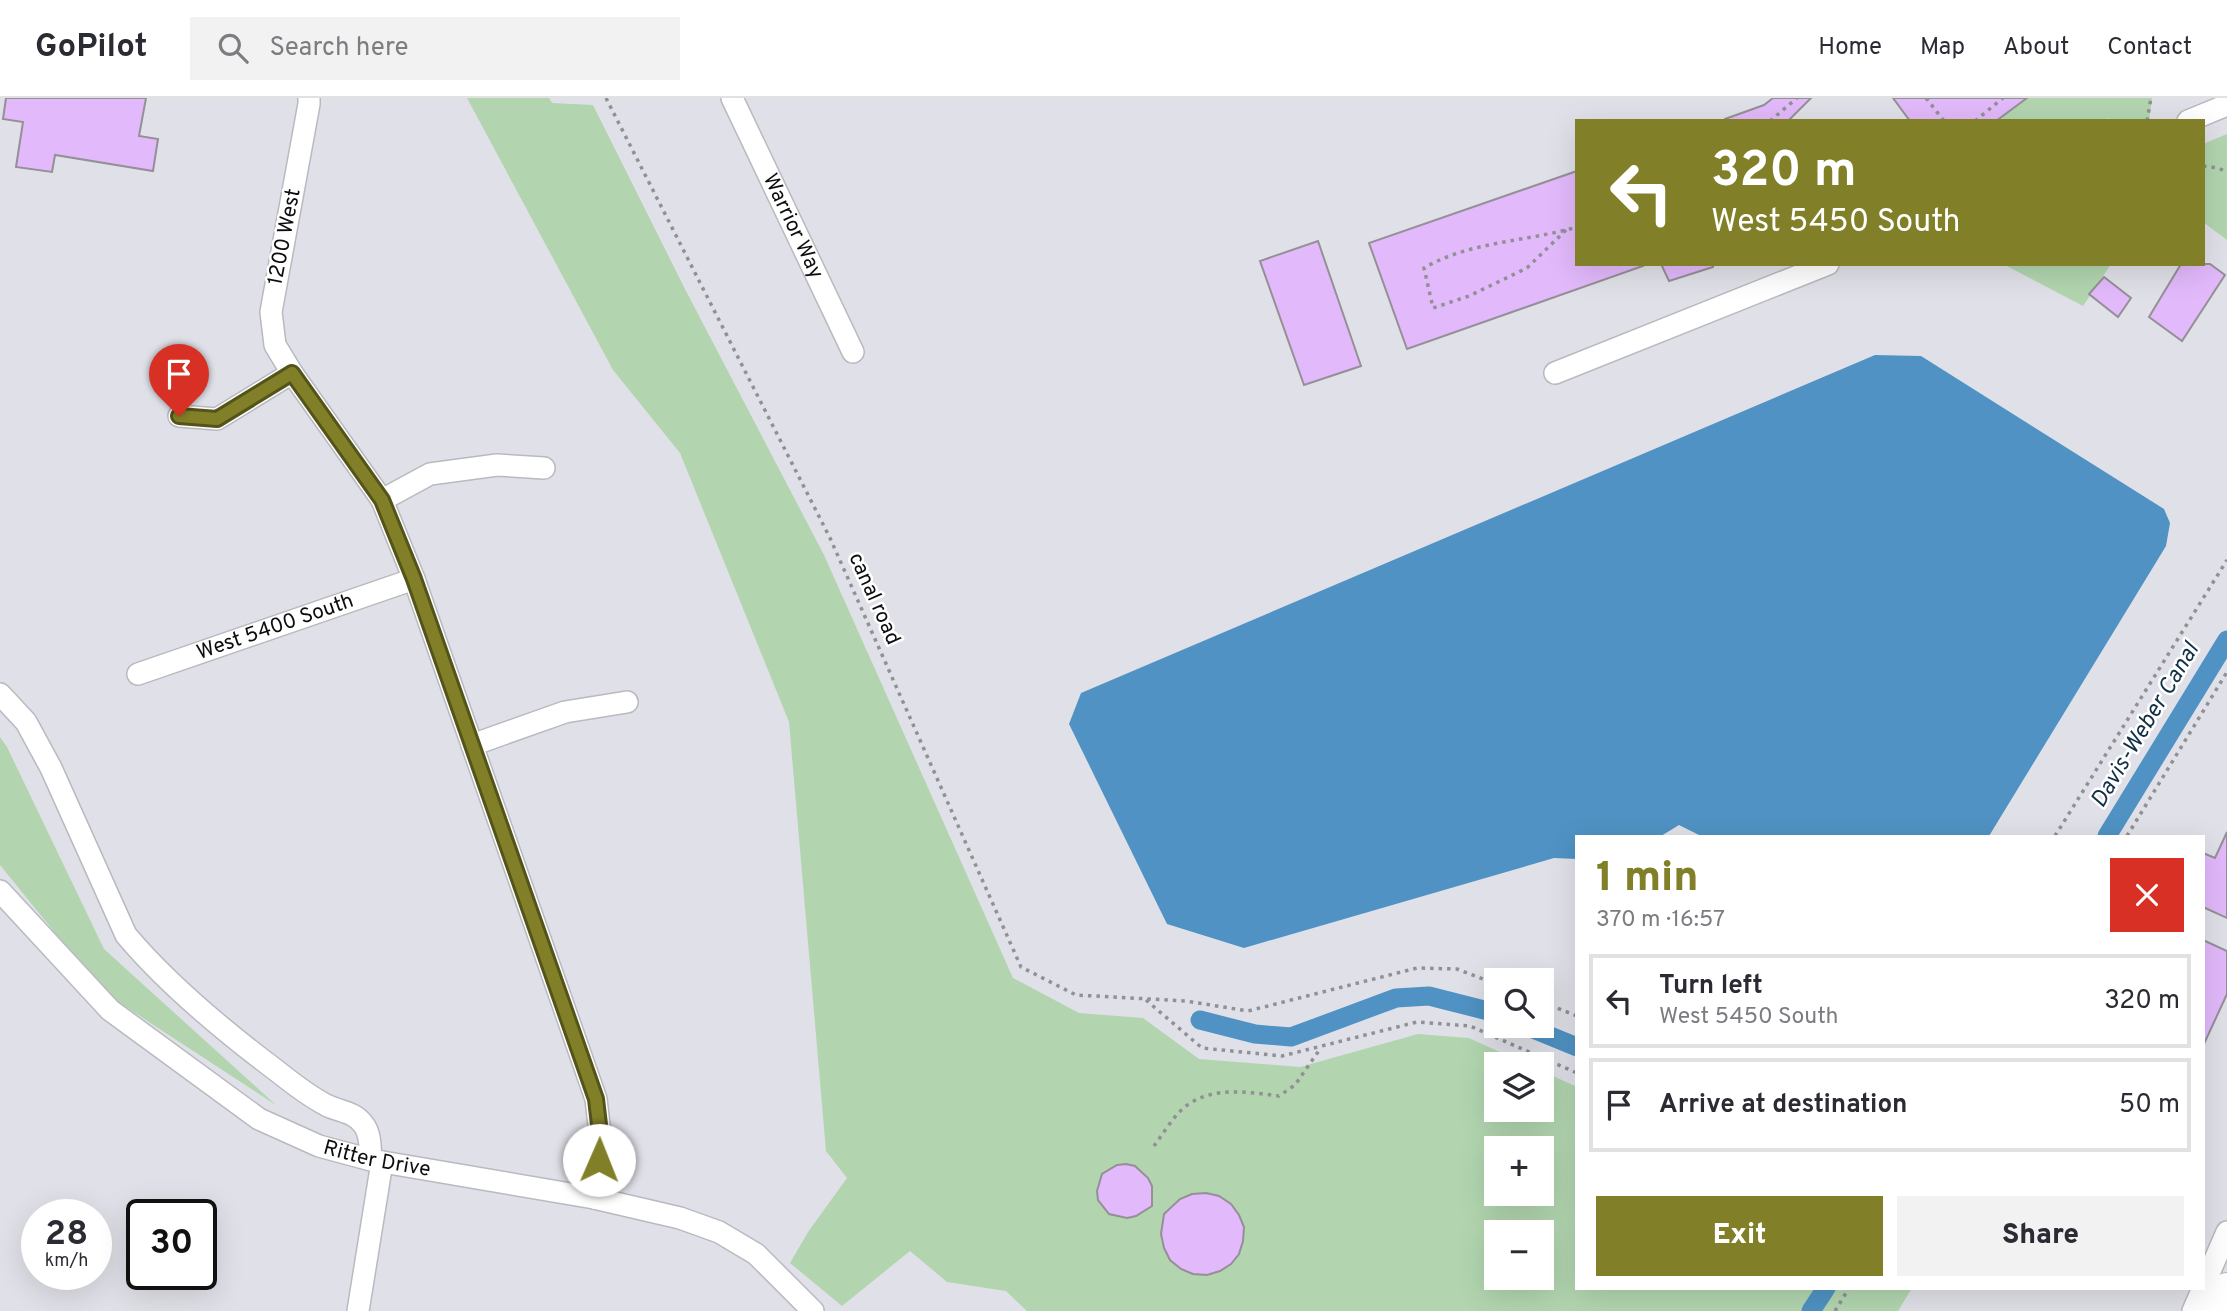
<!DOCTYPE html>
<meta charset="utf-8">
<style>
body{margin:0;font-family:Overpass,sans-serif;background:#f2f2f3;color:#2b2b33;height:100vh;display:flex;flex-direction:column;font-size:26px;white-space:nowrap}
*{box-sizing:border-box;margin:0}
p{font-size:23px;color:#7c7c81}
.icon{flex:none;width:38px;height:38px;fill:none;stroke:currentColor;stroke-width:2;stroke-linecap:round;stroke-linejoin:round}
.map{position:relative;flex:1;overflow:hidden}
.side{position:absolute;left:1575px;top:737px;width:630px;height:455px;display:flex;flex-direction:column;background:#fff;border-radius:0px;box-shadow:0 7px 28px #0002}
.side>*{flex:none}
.guide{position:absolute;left:1575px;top:21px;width:630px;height:147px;border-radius:0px;box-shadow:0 7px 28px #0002;background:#818028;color:#fff;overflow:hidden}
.tools{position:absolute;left:1484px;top:870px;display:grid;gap:14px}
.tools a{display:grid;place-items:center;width:70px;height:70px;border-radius:0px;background:#fff;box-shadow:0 7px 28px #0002;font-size:35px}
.speed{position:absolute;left:21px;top:1101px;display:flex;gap:14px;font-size:35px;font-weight:700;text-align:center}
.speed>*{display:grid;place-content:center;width:91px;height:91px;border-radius:50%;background:#fff;box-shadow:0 7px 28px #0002;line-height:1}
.speed small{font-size:18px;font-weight:400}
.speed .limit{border:4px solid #111;border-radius:10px;background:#fff;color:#111}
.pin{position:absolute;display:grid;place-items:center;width:60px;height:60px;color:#fff;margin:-72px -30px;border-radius:50% 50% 50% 0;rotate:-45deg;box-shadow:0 0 7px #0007}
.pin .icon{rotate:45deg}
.me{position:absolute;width:77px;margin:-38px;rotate:1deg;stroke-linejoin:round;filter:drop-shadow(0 0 5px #0008)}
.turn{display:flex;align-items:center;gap:24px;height:147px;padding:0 21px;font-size:32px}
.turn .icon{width:91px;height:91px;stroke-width:2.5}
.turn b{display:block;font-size:49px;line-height:60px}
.round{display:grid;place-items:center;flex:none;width:74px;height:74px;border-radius:0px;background:#f2f2f3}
.head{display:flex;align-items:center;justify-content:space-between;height:119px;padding:0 21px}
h1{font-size:42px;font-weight:800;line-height:52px;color:#818028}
.cta{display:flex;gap:14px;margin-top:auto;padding:14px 21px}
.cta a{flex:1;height:80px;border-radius:0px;background:#818028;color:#fff;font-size:28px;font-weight:800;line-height:80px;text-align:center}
.cta a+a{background:#f2f2f3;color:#2b2b33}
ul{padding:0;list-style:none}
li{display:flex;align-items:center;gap:21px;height:94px;margin:0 14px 10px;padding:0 7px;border:4px solid #e1e1e2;border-radius:0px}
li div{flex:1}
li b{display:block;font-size:26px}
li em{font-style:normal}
header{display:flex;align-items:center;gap:42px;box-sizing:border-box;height:98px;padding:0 35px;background:#fff;border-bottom:2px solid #e1e1e2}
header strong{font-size:33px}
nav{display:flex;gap:38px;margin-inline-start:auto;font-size:24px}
.search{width:490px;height:63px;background:#f2f2f3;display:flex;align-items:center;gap:18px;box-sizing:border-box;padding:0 24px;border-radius:0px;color:#7c7c81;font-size:26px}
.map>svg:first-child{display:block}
.green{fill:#b2d5af;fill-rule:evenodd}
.water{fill:#4f92c3}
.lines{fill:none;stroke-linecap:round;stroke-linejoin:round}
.canal{stroke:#4f92c3;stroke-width:19}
.building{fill:#e2b9fb;stroke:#949096;stroke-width:2}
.minor-casing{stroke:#b9b9c0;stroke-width:24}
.highway-casing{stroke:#b9b9c0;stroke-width:34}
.path{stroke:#909095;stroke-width:3.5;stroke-dasharray:3.5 5;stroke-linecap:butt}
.minor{stroke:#fff;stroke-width:21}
.highway{stroke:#fff;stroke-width:32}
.route-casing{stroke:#54531a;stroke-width:18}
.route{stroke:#818028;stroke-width:12}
.labels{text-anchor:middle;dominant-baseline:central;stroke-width:5;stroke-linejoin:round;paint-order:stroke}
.street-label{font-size:21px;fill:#0d0d0f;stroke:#fff}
.water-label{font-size:23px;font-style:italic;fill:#123045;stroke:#fff}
</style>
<header>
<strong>GoPilot</strong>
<div class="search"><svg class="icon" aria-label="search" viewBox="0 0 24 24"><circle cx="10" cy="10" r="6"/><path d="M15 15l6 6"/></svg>Search here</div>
<nav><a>Home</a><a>Map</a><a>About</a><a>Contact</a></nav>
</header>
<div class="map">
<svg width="2227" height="1213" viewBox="0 0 2227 1213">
<rect width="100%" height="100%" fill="#e0e0e8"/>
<path class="green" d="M467 0H549L552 5 593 7 686 193 824 457 1013 880 1079 915 1143 920 1199 961 1300 969 1418 936 1469 940 1526 966H1496V1012H1542V973L1577 989V1190H1912L1898 1213H1027L1006 1193 947 1184 910 1153 842 1208 790 1165 808 1134 847 1080 826 1053 789 624 680 355 613 272ZM1496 1050H1542V1096H1496ZM1496 1134H1542V1180H1496Z
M2027 0H2152L2149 23H2111L2109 20 2102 23H1996Z
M2227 36V142L2203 124V46Z
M2003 166H2111L2083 208Z
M0 639 7 649 104 851 276 1007 103 894 0 767Z"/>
<path class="water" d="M1875 257 1921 258 2164 411 2170 425 2166 448 1989 738H1701L1679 727 1661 738H1577V761L1554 760 1244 850 1167 826 1069 626 1081 595Z"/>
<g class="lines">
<path class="canal" d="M2107 738 2227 542
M1200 922 1255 936 1291 939 1396 900 1429 898 1496 915
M1526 928 1577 949
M1811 1213 1826 1190"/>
</g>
<path class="building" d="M6 0H146L139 38 158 41 153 73 55 57 52 74 16 69 23 24 3 21Z
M1773 0H1811L1788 23H1725V21L1764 7Z
M1893 0H2027L1996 23H1910Z
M1577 73V166H1642L1643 168 1407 251 1369 145Z
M1318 143 1361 268 1304 287 1260 163Z
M1661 166H1713V169L1669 183Z
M2181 166H2210L2225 177 2182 243 2149 219Z
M2104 179 2131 200 2118 219 2089 196Z
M2227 734V820L2203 809V755L2215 760Z
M2203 842 2227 853V896L2203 948Z
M1126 1066 1135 1068 1148 1080 1152 1088V1108L1136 1118 1127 1120 1109 1116 1098 1102 1097 1093 1102 1076 1117 1067Z
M1206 1095 1219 1098 1231 1106 1239 1117 1244 1129 1243 1143 1239 1156 1231 1166 1220 1173 1207 1177 1193 1176 1181 1171 1170 1162 1164 1150 1161 1136 1164 1116 1180 1101 1192 1096Z"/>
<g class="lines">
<defs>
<g id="minor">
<path d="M309 0V6L271 214 275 247 292 275 382 402 414 481 596 1001 601 1044 594 1100"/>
<path id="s1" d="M732 0 853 254"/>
<path d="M2188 23 2227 7"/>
<path d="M1555 275 1828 166"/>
<path d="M179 318 217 321 292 275"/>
<path d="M382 402 430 376 497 367 544 370"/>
<path id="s2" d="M138 576 414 481"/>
<path d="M0 596 26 624 51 670 126 837C168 887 225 934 277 973 292 985 309 998 326 1007 340 1014 353 1013 363 1026 371 1035 370 1050 371 1062"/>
<path d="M472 647 565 614 627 604"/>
<path id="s3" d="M0 793 110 912 259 1021 319 1048 371 1062 594 1100 680 1120 719 1134 756 1156 813 1213"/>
<path d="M2203 1189 2227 1134"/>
<path d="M358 1213 382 1064"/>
<path d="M2193 1213 2203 1190"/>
</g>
<path id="highway" d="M2217 1213 2227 1191"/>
</defs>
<use href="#minor" class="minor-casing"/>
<use href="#highway" class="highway-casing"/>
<path class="path" d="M606 0 830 440 1021 869 1076 897 1186 903 1248 913 1417 870 1457 871 1496 886
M1926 0 1944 23
M1770 23 1797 0
M1975 23 2003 0
M2147 23 2151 0
M2203 68 2218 70 2227 74
M1566 132 1527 170 1469 198 1433 210 1424 170C1470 143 1526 144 1577 129
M2055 738 2227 462
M2127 738 2227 574
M1146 902 1202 950 1282 958 1417 924 1470 928 1577 975
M1542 904 1577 918
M1154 1048C1163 1036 1174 1017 1186 1008 1213 988 1248 994 1279 998L1295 987 1320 951
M1835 1213 1849 1190"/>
<use href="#minor" class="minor"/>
<use href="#highway" class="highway"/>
</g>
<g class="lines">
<defs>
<path id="route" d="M179 318 217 321 292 275 382 402 414 481 596 1001 601 1044 599 1062"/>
</defs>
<use href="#route" class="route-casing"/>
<use href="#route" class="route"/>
</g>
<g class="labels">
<g class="street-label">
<text stroke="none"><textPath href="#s1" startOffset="142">Warrior Way</textPath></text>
<text transform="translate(285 139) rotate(-79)">1200 West</text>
<text transform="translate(874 501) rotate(66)">canal road</text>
<text stroke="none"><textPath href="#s2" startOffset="145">West 5400 South</textPath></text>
<text stroke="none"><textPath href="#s3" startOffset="472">Ritter Drive</textPath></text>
</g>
<g class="water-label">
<text transform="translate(2146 628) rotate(-59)">Davis-Weber Canal</text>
</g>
</g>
</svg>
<div class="tools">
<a><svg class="icon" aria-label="search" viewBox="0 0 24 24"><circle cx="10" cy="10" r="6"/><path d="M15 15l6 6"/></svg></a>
<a><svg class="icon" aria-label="layers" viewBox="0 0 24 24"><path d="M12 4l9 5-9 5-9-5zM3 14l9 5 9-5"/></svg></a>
<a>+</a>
<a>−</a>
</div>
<div class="speed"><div>28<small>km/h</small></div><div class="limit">30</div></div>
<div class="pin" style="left:179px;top:318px;background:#d93025"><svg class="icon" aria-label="arrive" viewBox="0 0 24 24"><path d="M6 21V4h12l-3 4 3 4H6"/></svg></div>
<svg class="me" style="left:599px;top:1062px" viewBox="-20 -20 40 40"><circle r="19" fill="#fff"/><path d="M0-13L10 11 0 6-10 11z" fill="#818028"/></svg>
<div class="guide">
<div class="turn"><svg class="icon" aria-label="left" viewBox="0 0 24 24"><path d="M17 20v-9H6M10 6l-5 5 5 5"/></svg><div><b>320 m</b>West 5450 South</div></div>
</div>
<section class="side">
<div class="head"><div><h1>1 min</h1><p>370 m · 16:57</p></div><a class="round" style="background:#d93025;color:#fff"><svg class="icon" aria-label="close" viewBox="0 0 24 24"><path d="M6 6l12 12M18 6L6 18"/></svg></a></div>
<ul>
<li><svg class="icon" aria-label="left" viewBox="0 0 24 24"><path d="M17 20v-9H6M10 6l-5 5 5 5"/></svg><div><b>Turn left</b><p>West 5450 South</p></div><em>320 m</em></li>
<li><svg class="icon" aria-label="arrive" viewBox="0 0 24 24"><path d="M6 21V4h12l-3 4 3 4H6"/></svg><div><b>Arrive at destination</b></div><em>50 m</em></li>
</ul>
<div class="cta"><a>Exit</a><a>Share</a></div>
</section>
</div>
